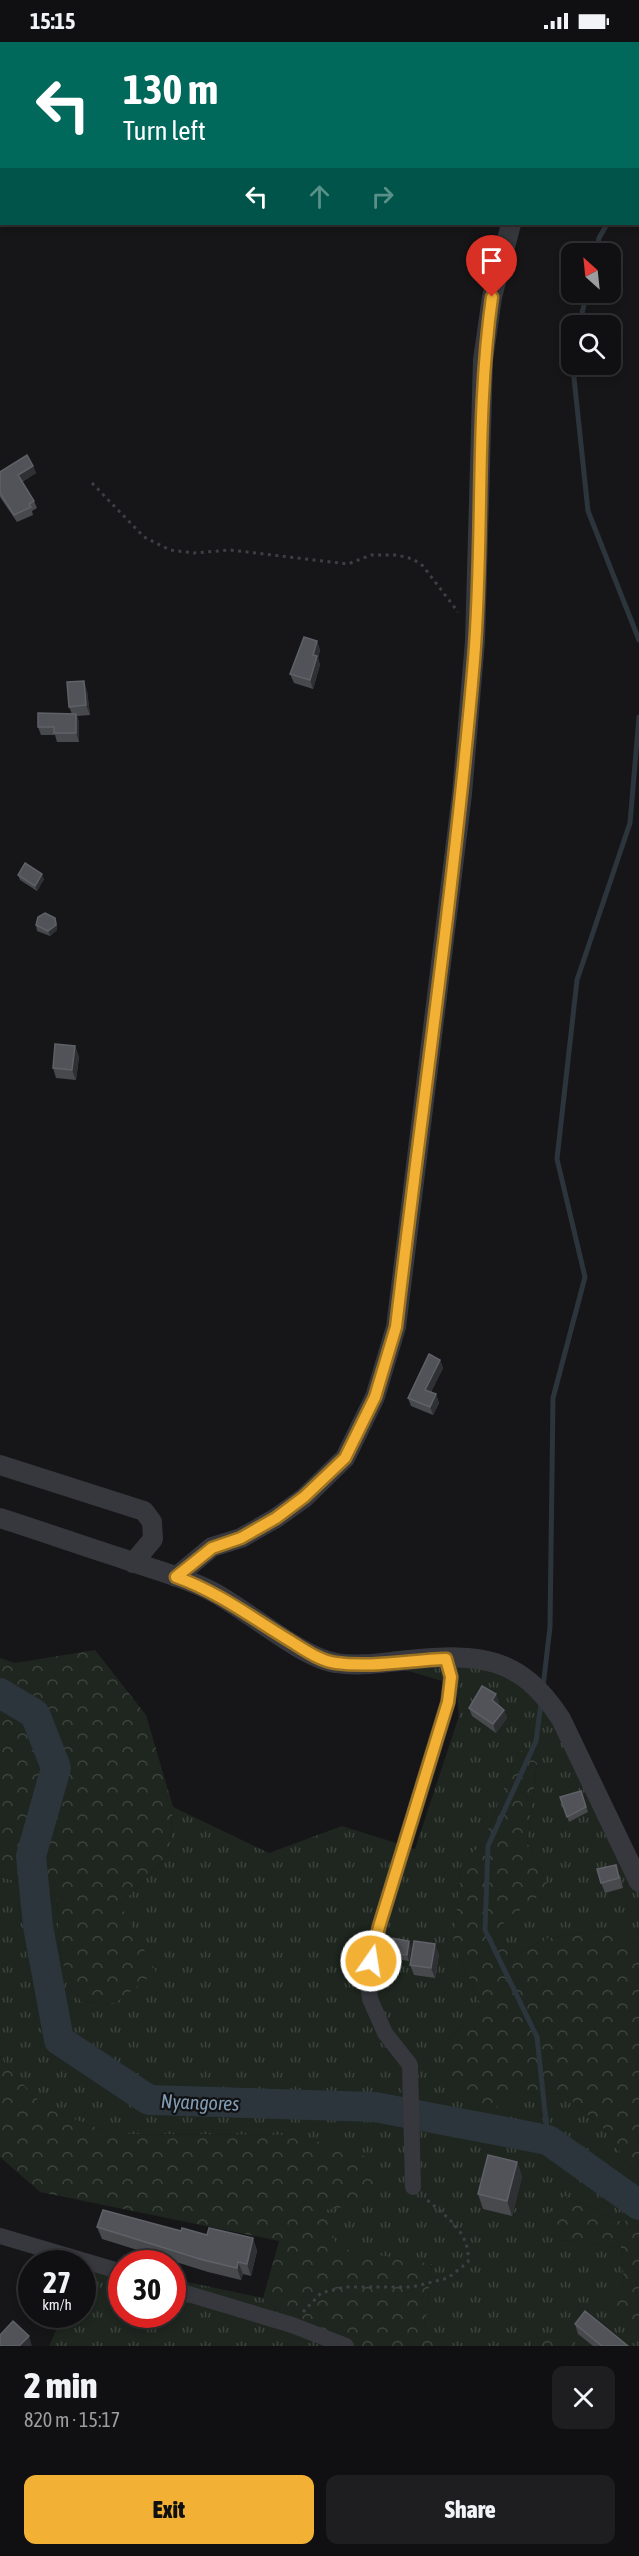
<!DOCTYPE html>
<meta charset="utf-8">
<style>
body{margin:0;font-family:"Asap Condensed",sans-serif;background:#1e1e20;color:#f1f3f6;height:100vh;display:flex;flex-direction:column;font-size:22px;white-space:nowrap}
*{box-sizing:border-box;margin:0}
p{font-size:20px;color:#9c9d9f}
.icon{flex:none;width:33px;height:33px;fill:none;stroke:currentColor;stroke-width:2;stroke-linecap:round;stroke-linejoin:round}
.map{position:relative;height:2304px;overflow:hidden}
.side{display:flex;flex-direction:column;background:#101012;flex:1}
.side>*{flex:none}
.hud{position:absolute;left:0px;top:0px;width:639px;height:183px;box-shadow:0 3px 9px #0003,0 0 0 2px #303032;background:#00695c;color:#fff;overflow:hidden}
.needle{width:39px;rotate:333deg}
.buttons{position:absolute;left:561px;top:201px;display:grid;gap:12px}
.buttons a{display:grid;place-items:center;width:60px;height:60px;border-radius:12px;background:#101012;box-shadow:0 3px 9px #0003,0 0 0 2px #303032;font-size:30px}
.speed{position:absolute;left:18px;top:2208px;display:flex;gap:12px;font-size:30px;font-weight:700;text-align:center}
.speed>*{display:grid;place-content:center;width:78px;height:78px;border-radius:50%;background:#101012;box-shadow:0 3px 9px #0003,0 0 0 2px #303032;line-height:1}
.speed small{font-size:15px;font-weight:400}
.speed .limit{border:9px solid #d22;background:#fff;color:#111}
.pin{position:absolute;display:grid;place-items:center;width:51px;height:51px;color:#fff;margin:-62px -26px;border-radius:50% 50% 50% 0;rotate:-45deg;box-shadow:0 0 6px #0007}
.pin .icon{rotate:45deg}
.me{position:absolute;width:66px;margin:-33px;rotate:13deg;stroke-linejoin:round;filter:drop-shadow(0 0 4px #0008)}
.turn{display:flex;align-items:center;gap:21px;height:126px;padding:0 24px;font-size:27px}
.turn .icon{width:78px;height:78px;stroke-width:2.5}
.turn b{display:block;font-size:42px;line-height:51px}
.lanes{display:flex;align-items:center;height:57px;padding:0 24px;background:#0003;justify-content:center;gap:30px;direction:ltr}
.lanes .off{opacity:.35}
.round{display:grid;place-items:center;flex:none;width:63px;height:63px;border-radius:12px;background:#1e1e20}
.headline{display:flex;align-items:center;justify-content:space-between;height:102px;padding:0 24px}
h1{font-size:36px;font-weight:800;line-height:45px}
.button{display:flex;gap:12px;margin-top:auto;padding:12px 24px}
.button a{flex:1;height:69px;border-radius:12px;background:#f2b134;color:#111;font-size:24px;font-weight:800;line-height:69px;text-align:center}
.button a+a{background:#1e1e20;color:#f1f3f6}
.status{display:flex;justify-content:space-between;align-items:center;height:42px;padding:0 30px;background:#101012;direction:ltr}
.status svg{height:16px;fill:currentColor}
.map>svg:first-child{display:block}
.grass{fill:url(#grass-tufts)}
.forest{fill:url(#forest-crowns)}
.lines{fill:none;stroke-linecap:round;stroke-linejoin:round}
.stream{stroke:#2c353c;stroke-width:5}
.river{stroke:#2c353c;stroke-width:30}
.path{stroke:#3d3f44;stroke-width:3;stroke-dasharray:3 4.5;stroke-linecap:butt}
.minor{stroke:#37383d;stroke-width:16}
.tertiary{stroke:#37383d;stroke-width:20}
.wall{fill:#47494d}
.shaded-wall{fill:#2f3033}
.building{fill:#525359;stroke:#5f6168;stroke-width:1.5}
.route-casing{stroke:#9d7322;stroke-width:15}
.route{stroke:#f2b134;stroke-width:10}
.labels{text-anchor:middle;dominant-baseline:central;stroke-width:4.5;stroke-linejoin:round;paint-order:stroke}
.water-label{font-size:20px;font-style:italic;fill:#7f9bb3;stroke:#111113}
</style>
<div class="status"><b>15:15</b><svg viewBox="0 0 49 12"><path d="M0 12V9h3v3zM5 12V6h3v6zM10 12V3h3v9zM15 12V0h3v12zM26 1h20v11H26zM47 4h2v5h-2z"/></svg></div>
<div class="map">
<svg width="639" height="2304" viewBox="0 0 639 2304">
<defs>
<pattern id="grass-tufts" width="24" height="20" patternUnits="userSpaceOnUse" patternTransform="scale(1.5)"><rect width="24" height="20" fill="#1e261f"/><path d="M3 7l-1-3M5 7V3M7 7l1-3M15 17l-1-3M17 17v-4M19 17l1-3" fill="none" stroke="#3c433d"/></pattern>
<pattern id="forest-crowns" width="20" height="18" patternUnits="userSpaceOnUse" patternTransform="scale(1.5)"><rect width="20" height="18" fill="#1e261f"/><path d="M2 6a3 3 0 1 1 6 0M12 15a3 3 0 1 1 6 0" fill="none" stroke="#3c433d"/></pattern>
</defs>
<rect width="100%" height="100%" fill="#161618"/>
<path class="grass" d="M490 1623 549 1667 639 1850V1902L600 1887 545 1897 510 1917 500 1884 549 1846 527 1800 537 1722 519 1707 483 1801 462 1821 453 1900 481 1963 448 1998 491 2068 519 2050 564 2052 604 2087 639 2137V2157L624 2181 565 2154 561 2198 621 2205 624 2241 602 2265 639 2290V2304H580L568 2295 534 2296 531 2304H445L424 2284 432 2222 337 2207 296 2093 112 2092 46 2066 5 2023 0 2010V1834L57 1854 60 1916 81 1960 114 1962 120 1863 169 1812 173 1765 269 1811 342 1784 415 1807 459 1674 456 1643 405 1628Z
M82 2225 121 2226 122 2272H172L173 2237 263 2256 320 2304H49L63 2273 82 2272Z"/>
<path class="forest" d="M95 1608 146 1673 173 1765 169 1812 120 1863 156 1930 114 1962 81 1960 60 1916 57 1854 0 1834V1616L15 1621Z
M519 1707 537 1721 527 1800 549 1846 500 1884 510 1917 545 1897 600 1887 639 1902V2137L604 2087 564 2052 519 2050 491 2068 450 2037 448 1998 481 1963 453 1900 462 1821 483 1801Z
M0 2010 5 2023 46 2066 112 2092 296 2093 374 2117V2160L325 2168 337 2206 432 2222 424 2284 445 2304H320L263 2256 279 2199 40 2150 0 2115Z
M565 2154 624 2181 639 2157V2290L601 2265 624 2241 621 2205 561 2198 547 2174Z
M568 2295 580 2304H531L534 2296Z"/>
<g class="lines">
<path class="stream" d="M638 125 639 122
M596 212 599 196 607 182
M579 284 587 250
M572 317 588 469 639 598
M543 1645 550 1585 553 1356 585 1235 557 1117 577 938 630 781 639 675
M541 1661 536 1699 488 1804 485 1888 537 1995 548 2098"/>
<path class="river" d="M0 1651 35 1672 56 1726 31 1814 38 1884 59 1998 149 2058 375 2065 548 2098 639 2163"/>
<path class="path" d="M92 441 144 495 170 508 194 511 230 508 348 522 371 513H397L413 517 423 524 458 570
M303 2270 321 2251 345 2245H412L448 2236 468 2220C471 2190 445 2174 425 2156"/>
<path class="minor" d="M413 2145 410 2023 385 1991 370 1957 368 1940 379 1885 448 1660 451 1635 446 1617
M0 2194 122 2230
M172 2247 292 2283 346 2304"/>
<path class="tertiary" d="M601 2 603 0
M0 1423 144 1469 152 1480 153 1497 133 1521
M0 1476C41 1489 80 1503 121 1516 151 1527 182 1534 211 1549 245 1566 301 1616 336 1621 360 1625 385 1620 409 1618 480 1611 520 1614 561 1677L639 1840
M176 1535 212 1505 241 1496 276 1476 304 1456 345 1416 375 1355 396 1285 462 752 475 599 483 318 492 255 511 182"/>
</g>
<path class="wall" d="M50 0H83L82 2H53Z
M33 424 36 431 22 440 34 459 37 466 32 469 33 473 17 480 0 455V430Z
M317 599 320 608 318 616 320 623 313 647 294 641 290 632Z
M87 649 90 673 77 674 79 680V700H57L55 693H41L38 685 72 672 69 665Z
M18 833 44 837 37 849 20 838Z
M55 876 57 882V888L50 894 37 889 36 883Z
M75 1004 79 1015 76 1038 56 1036 53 1026Z
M440 1318 443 1326 431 1350 436 1352 439 1361 433 1373 411 1364 408 1356Z
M499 1660 498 1662 504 1668 507 1676 496 1691 472 1674 469 1666Z
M581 1749 588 1770 569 1780 560 1755Z
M620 1833 623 1846 605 1851 601 1841Z
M411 1904 409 1919 391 1916 389 1911Z
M439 1912 435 1936 414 1933 410 1923Z
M517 2120 522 2135 512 2174 483 2167 478 2152Z
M97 2185 181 2189 207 2193 253 2196 257 2209 251 2234 243 2232 241 2238 208 2230 102 2197Z
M575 2282 628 2304H593L578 2292Z"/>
<path class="shaded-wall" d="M72 0H83L82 2H71Z
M33 424 36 431 21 440 18 433Z
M317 599 320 608 318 616 320 623 313 647 310 638 313 613Z
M84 639 87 649 90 673 86 663Z
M76 672 79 680V700L76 691Z
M42 832 44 837 37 849 35 844Z
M55 876 57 882V888L50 894 48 889Z
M75 1004 79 1015 76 1038 72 1028Z
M440 1318 443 1326 428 1356 425 1348Z
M436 1352 439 1361 433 1373 430 1365Z
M496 1652 499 1660 496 1667 492 1658Z
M504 1668 507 1676 496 1691 493 1682Z
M409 1899 411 1904 409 1919 407 1913Z
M435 1902 439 1912 435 1936 431 1926Z
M517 2120 522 2135 512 2174 507 2159Z
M253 2196 257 2209 251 2234 247 2222Z
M238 2220 243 2232 241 2238 237 2226Z
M29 2294 32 2304H19Z"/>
<path class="building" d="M62 0H72L71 2H65Z
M0 116 2 117V132L0 135Z
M27 413 33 424 18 433 34 459 29 462 31 465 14 473 0 451V430Z
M304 595 317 599 313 613 317 614 310 638 290 632Z
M84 639 86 663 69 665 67 640Z
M38 671 76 672V691H54V685H38Z
M25 821 42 832 35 844 18 833Z
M45 871 55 876 56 883 48 889 36 883 38 875Z
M55 1002 75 1004 72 1028 53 1026Z
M429 1312 440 1318 425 1348 436 1352 430 1365 408 1356Z
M482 1644 496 1652 492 1658 504 1668 493 1682 469 1666Z
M581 1749 586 1765 567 1775 560 1755Z
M616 1823 619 1836 601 1841 597 1827Z
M391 1896 409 1899 407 1913 389 1911Z
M414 1899 435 1902 431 1926 410 1923Z
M488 2113 517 2120 507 2159 478 2152Z
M103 2168 181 2189 182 2186 207 2193 209 2186 253 2196 247 2222 238 2220 237 2226 203 2218 97 2185Z
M585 2269 628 2304H602L575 2282Z
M13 2279 29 2294 19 2304H0V2293Z"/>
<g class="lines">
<defs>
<path id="route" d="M371 1919 379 1885 448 1660 451 1635 446 1617C410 1618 372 1626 336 1621 319 1619 302 1606 287 1597 251 1575 216 1549 176 1535L212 1506 241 1496 276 1476 304 1455 345 1416 375 1355 396 1285C422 1063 455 841 474 618 484 497 475 375 492 255"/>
</defs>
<use href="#route" class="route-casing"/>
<use href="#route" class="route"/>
</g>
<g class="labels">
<g class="water-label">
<text transform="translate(200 2060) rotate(2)">Nyangores</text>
</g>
</g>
</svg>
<div class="buttons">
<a><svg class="needle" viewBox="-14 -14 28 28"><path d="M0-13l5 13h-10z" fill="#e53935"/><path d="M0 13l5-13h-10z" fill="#9c9d9f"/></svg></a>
<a><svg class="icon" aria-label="search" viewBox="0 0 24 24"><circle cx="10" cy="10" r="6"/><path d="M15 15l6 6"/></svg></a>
</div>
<div class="speed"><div>27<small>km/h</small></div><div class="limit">30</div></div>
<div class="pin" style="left:492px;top:255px;background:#d93025"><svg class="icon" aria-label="arrive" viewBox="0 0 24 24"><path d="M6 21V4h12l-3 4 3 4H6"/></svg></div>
<svg class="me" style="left:371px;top:1919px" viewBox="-20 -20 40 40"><circle r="17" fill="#f2b134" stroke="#fff" stroke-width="3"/><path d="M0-11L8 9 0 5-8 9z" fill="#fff"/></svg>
<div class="hud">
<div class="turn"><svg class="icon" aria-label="left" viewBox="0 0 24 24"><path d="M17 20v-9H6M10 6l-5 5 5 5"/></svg><div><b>130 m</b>Turn left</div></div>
<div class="lanes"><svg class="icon" aria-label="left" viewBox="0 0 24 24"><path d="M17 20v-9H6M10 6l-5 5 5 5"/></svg><svg class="icon off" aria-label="ahead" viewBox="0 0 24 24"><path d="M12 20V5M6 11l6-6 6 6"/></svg><svg class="icon off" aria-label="right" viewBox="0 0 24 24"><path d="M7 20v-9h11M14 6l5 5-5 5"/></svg></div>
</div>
</div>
<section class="side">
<div class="headline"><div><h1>2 min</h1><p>820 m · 15:17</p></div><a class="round"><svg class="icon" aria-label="close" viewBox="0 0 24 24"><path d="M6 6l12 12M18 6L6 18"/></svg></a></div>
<div class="button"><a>Exit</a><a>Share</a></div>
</section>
